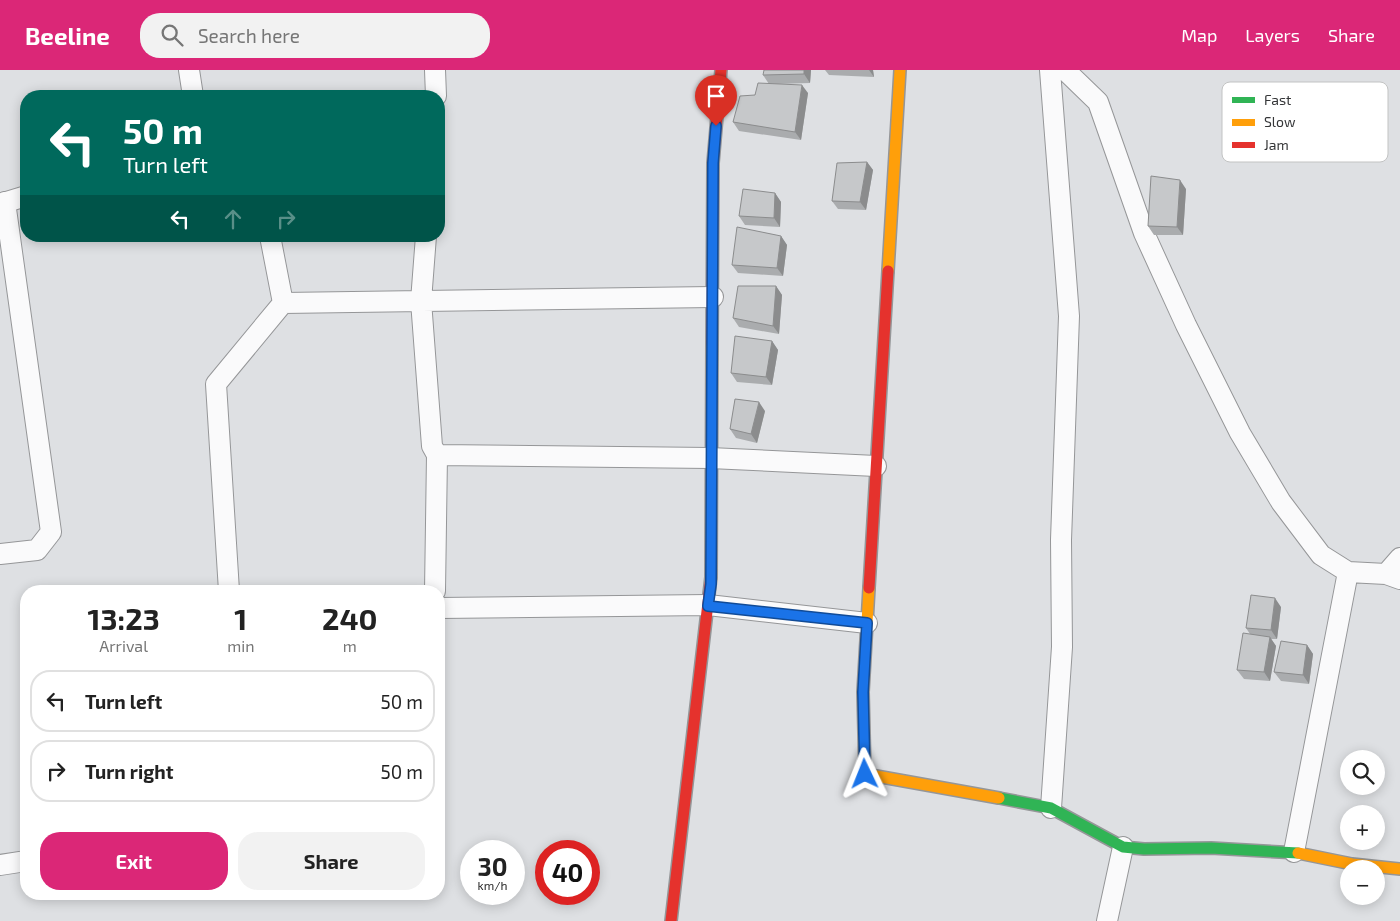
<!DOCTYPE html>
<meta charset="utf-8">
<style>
body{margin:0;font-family:"Exo 2",sans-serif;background:#f2f2f2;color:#222;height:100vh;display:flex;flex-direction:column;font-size:19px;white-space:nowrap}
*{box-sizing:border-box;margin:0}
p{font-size:16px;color:#767676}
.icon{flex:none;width:28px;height:28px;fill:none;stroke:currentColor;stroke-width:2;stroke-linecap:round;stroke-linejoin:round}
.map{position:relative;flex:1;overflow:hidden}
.side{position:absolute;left:20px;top:515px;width:425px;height:315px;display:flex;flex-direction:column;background:#fff;border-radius:20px;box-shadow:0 2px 12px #0003}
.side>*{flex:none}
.top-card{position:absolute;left:20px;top:20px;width:425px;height:152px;border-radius:20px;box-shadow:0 2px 12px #0003;background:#00695c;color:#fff;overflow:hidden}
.buttons{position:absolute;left:1340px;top:680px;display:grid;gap:10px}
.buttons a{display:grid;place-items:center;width:45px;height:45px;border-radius:50%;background:#fff;box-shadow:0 2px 12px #0003;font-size:25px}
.speed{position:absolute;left:460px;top:770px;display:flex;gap:10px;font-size:25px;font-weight:700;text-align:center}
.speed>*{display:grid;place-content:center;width:65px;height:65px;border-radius:50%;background:#fff;box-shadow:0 2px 12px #0003;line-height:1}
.speed small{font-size:12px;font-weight:400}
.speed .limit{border:8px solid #d22;background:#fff;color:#111}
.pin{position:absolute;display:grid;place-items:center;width:42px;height:42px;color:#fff;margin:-51px -21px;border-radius:50% 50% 50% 0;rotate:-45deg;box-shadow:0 0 5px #0007}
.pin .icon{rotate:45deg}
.me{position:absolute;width:55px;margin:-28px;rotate:358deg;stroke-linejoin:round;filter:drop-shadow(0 0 4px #0008)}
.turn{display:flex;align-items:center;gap:18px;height:105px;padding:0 20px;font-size:22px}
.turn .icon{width:65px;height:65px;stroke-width:2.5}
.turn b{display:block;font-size:35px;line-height:42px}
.lanes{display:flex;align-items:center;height:48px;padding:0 20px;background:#0003;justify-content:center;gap:25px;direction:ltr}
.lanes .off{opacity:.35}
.eta{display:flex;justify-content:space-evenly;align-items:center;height:85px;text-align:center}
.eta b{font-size:30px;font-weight:700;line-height:35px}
.action{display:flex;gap:10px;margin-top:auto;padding:10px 20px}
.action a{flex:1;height:58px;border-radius:20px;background:#db2777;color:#fff;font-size:20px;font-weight:700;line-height:58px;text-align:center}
.action a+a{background:#f2f2f2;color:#222}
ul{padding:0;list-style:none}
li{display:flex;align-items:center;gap:15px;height:62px;margin:0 10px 8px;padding:0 10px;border:2px solid #e0e0e0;border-radius:20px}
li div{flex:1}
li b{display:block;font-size:19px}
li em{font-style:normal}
header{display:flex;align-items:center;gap:30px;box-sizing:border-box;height:70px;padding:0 25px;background:#db2777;color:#fff}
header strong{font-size:24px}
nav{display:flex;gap:28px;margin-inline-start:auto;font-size:18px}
.search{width:350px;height:45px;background:#f2f2f2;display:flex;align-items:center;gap:12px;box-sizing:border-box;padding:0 18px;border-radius:20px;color:#767676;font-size:19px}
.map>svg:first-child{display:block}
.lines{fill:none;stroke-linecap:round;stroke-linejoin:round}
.street-casing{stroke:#959698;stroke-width:22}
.fast-casing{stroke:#959698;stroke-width:14}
.slow-casing{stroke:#959698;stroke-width:14}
.jam-casing{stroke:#959698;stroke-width:14}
.street{stroke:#fafafb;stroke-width:20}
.fast{stroke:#30b455;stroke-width:11}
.slow{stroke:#ff9f0a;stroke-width:11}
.jam{stroke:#e5322d;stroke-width:11}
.wall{fill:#aaacae}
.shaded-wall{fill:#8b8c8d}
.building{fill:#c6c8ca;stroke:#8b8c8d}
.route-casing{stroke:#114b97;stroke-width:12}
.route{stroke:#1a73e8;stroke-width:9}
.key{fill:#fff;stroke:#c2c3c3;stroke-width:1}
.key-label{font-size:14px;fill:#353638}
</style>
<header>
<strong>Beeline</strong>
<div class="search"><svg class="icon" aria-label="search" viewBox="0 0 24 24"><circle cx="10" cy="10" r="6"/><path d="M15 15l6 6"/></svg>Search here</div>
<nav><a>Map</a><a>Layers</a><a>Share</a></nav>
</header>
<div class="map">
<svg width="1400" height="851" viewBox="0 0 1400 851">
<rect width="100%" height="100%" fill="#dee0e3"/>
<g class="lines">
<defs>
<path id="street" d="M189 0 193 26
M435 0 436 26
M1050 0 1069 246 1061 470 1062 577 1051 738
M1065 0 1098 32 1144 163 1186 255 1240 363 1281 432 1321 485 1348 502 1386 504 1400 509
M0 134 26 126
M270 166 283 233 713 227
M426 166 421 231 432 376 437 385 435 521
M437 385 710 388 876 396
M0 484 37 480 51 462 5 132
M1386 504 1400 488
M229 521 216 314 283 233
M439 538 708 535 867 553
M1294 782 1348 502
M0 795 26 791
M1107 851 1123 777"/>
<path id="fast" d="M999 728 1051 738 1123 777 1144 779 1211 778 1298 783"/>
<path id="slow" d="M888 201 900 0
M711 507 712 274
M869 518 863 622 865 704 999 728
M1298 783 1352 794 1400 799"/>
<path id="jam" d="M712 274 713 93 721 0
M869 518 888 201
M671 851 711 507"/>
</defs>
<use href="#street" class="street-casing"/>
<use href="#fast" class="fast-casing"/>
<use href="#slow" class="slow-casing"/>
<use href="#jam" class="jam-casing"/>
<use href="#street" class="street"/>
<use href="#fast" class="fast"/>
<use href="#slow" class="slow"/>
<use href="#jam" class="jam"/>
</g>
<path class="wall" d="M811 0 810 13 777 14 808 23 801 70 739 61 733 52 755 25 769 14 763 5Z
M825 0H873L874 7 829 5Z
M867 92 873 100 866 140 838 139 832 131Z
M1186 119 1183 165H1154L1148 156Z
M775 123 781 132 780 157 745 155 739 146Z
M781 166 787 175 783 206 738 203 732 195Z
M776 216 782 225 779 264 739 257 733 248Z
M772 271 778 280 772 315 737 312 731 303Z
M765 341 757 373 736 368 730 359Z
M1281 537 1277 569H1271L1276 576 1270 611 1244 609 1237 600 1250 564 1246 558Z
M1307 575 1313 584 1309 614 1281 611 1274 602Z"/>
<path class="shaded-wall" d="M804 0H811L810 13 804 4Z
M869 0H873L874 7Z
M802 15 808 23 801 70 795 62Z
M867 92 873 100 866 140 860 132Z
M1180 110 1186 119 1183 165 1177 157Z
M775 123 781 132 780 157 774 148Z
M781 166 787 175 783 206 777 198Z
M776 216 782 225 779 264 773 256Z
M772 271 778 280 772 315 766 307Z
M759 332 765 341 757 373 751 364Z
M1275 528 1281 537 1277 569 1271 560Z
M1270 567 1276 576 1270 611 1264 602Z
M1307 575 1313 584 1309 614 1303 605Z"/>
<path class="building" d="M764 0H804V4L763 5Z
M758 13 802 15 795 62 733 52 740 26 755 25Z
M867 92 860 132 832 131 837 93Z
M1151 106 1180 110 1177 157 1148 156Z
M743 119 775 123 774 148 739 146Z
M737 157 781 166 777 198 732 195Z
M738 216H776L773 256 733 248Z
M735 266 772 271 766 307 731 303Z
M735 329 759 332 751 364 730 359Z
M1251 525 1275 528 1271 560 1246 558Z
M1243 563 1270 567 1264 602 1237 600Z
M1281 571 1307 575 1303 605 1274 602Z"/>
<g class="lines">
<defs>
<path id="route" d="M716 56 713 93 711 514 708 536 867 553 863 622 865 704"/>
</defs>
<use href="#route" class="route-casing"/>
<use href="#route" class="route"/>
</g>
<rect x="1222" y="12" width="166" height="80" rx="8" class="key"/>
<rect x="1232" y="27" width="23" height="6" fill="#30b455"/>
<rect x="1232" y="49" width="23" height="7" fill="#ff9f0a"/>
<rect x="1232" y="72" width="23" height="6" fill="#e5322d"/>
<g class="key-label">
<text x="1264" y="35">Fast</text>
<text x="1264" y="57">Slow</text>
<text x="1264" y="80">Jam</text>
</g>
</svg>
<div class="buttons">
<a><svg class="icon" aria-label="search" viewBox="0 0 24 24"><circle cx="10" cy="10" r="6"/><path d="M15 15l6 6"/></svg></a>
<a>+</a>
<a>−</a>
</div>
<div class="speed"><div>30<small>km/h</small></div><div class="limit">40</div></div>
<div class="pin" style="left:716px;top:56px;background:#d93025"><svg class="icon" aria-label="arrive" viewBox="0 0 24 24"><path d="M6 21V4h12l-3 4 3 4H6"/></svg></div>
<svg class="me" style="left:865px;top:704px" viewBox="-20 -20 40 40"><path d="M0-17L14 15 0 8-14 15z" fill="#1a73e8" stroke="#fff" stroke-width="4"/></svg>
<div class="top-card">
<div class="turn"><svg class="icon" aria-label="left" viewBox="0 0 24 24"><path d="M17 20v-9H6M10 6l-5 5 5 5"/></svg><div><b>50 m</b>Turn left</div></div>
<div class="lanes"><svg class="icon" aria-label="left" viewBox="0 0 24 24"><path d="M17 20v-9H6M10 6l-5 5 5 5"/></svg><svg class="icon off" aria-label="ahead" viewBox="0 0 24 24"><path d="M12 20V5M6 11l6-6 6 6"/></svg><svg class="icon off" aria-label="right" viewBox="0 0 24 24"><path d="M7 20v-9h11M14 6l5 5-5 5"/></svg></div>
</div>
<section class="side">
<div class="eta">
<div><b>13:23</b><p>Arrival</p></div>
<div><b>1</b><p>min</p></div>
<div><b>240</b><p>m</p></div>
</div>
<ul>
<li><svg class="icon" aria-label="left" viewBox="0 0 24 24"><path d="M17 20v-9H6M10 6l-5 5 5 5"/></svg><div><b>Turn left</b></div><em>50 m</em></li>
<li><svg class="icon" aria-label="right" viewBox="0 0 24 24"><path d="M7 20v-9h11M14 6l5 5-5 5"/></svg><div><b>Turn right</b></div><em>50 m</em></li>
</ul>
<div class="action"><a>Exit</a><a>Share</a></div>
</section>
</div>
